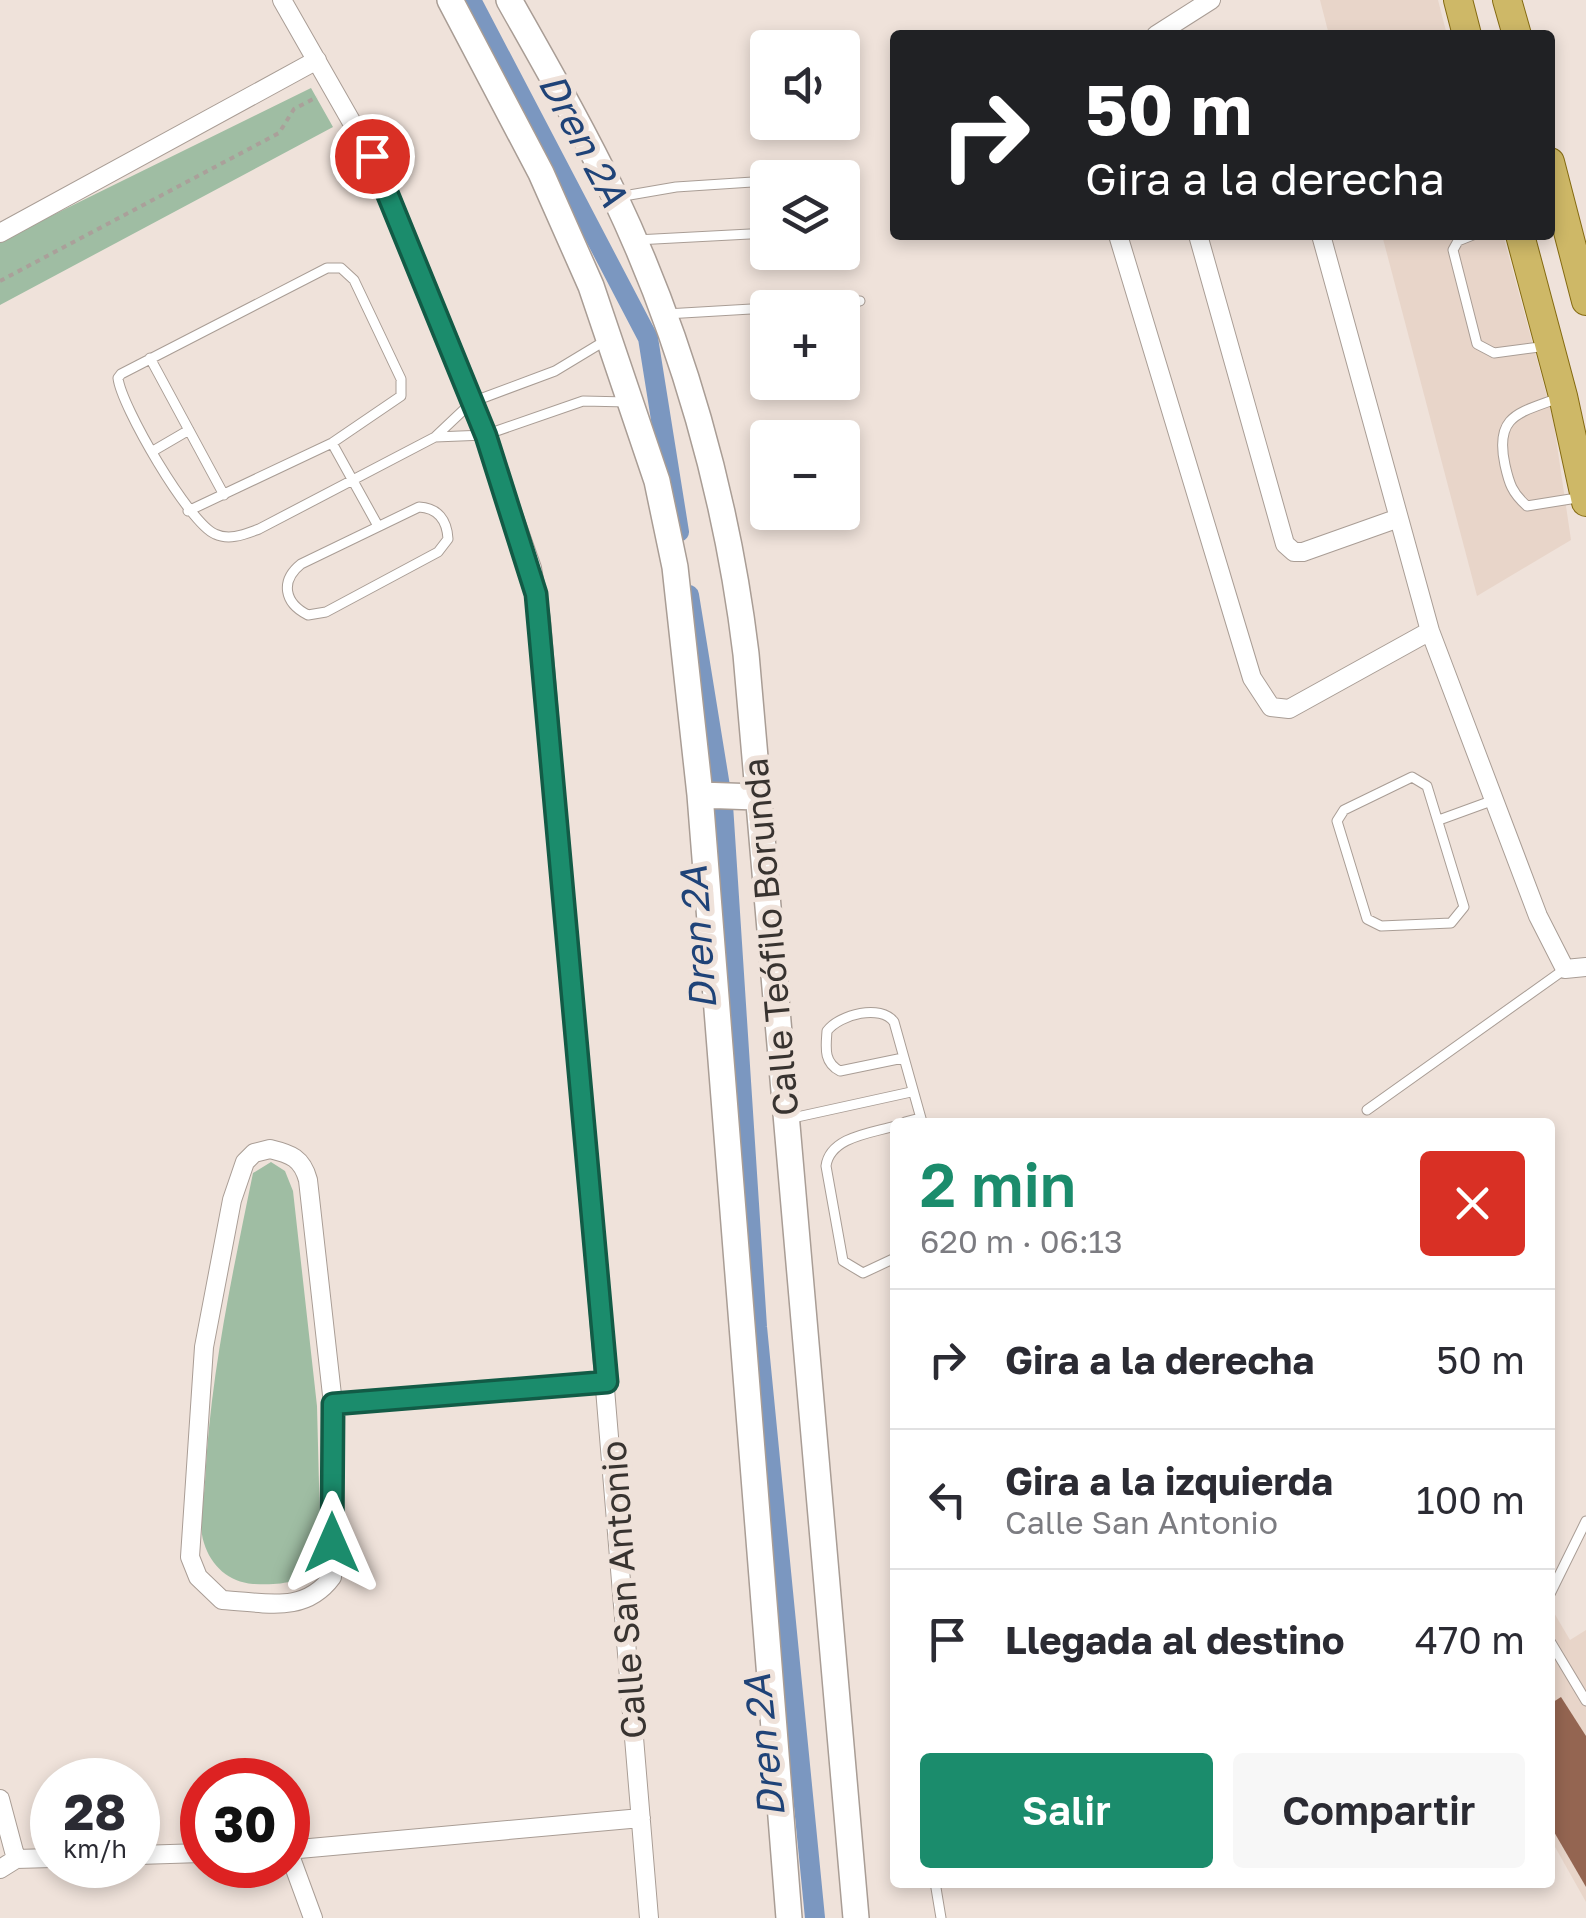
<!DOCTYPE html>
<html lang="es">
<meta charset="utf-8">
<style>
body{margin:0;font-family:"Golos Text",sans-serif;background:#f7f7f7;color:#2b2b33;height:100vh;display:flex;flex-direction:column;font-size:38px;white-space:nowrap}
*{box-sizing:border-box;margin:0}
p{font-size:32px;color:#7c7c81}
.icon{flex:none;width:55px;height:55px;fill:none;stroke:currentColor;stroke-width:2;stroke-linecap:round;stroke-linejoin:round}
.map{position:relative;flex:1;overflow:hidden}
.side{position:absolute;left:890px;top:1118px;width:665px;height:770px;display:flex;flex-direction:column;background:#fff;border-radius:10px;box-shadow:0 5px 15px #0003}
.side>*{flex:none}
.top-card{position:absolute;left:890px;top:30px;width:665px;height:210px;border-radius:10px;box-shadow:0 5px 15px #0003;background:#202124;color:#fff;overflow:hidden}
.buttons{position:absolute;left:750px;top:30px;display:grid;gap:20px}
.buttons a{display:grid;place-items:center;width:110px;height:110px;border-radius:10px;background:#fff;box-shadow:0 5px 15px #0003;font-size:50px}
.speed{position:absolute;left:30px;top:1758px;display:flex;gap:20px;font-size:50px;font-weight:700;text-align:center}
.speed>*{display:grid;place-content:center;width:130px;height:130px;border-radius:50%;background:#fff;box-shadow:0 5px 15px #0003;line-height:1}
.speed small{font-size:25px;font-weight:400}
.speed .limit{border:15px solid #d22;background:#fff;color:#111}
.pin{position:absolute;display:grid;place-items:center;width:85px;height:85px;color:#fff;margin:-42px;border:5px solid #fff;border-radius:50%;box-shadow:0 2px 10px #0007}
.me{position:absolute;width:110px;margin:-55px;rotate:0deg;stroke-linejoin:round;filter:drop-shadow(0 0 8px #0008)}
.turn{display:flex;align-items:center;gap:35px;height:210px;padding:0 30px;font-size:45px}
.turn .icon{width:130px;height:130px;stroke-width:2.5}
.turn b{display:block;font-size:70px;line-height:85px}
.round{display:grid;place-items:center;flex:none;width:105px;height:105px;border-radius:10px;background:#f7f7f7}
.head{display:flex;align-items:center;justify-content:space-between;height:170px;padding:0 30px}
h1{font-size:60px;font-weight:600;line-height:75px;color:#1b8c6c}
.action{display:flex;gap:20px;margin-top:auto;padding:20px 30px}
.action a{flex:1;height:115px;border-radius:10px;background:#1b8c6c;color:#fff;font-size:40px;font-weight:600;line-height:115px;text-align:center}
.action a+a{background:#f7f7f7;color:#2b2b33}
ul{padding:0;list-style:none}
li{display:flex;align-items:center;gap:30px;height:140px;padding:0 30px;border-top:2px solid #e1e1e2}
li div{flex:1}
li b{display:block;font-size:38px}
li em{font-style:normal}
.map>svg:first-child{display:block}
.built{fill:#e8d5c9}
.green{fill:#9fbda3}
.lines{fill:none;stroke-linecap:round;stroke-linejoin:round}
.canal{stroke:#7b97c0;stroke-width:20}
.building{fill:#946551}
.service-casing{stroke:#a99d95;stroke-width:11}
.minor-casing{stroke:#a99d95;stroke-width:20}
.secondary-casing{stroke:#a99d95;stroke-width:28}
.primary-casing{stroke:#846a11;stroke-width:30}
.path{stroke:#aaa09a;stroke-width:4;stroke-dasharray:5 5;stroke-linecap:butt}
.service{stroke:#fff;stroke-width:9}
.minor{stroke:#fff;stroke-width:18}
.secondary{stroke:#fff;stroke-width:25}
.primary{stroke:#ceb867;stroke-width:28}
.route-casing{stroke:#125b46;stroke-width:25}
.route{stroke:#1b8c6c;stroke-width:18}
.labels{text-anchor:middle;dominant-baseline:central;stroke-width:10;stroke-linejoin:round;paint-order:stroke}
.street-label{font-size:35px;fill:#383330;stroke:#efe2da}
.water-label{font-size:38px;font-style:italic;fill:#1f4378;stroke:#efe2da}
</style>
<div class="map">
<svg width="1586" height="1918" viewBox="0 0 1586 1918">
<rect width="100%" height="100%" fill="#efe2da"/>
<path class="built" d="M1320 0H1438L1447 35H1329Z
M1382 235H1503L1553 418 1571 540 1477 596Z
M1550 1606 1570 1640 1586 1630V1902L1550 1838Z"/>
<path class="green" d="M311 88 333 127 0 305V241Z
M271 1162 285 1171 293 1191 317 1406 321 1562C300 1584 282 1585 253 1584 229 1582 211 1566 204 1543 198 1526 204 1500 205 1482 210 1377 232 1276 253 1173Z"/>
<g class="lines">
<path class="canal" d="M471 0 648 338 679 532
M689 595 723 805 757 1327 815 1918"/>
</g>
<path class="building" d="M1561 1697 1586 1736V1887L1550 1825V1704Z"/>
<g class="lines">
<defs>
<path id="service" d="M618 197 676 187 768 181
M1473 235 1458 241 1453 250 1477 344 1494 353 1547 346
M636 240 768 233
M774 308 860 301
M666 314 768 308
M150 358 224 495
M1561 397C1520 413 1494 414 1505 465 1509 483 1512 493 1527 506L1583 497
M435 437 485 435 583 401 628 402
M332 443 378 526
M153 451 189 430
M419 507C438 508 447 520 448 539L438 552 326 612 308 615C284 603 280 581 301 564Z
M188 511 332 443 401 396V379L354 280 341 268H327L121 374 118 378C121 406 189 523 215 534 230 541 245 534 259 529L435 437 472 402 555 371 608 339
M1412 777 1427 786 1464 907 1451 923 1381 926 1367 919 1337 821 1344 810Z
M1439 820 1494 800
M903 1058 840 1071C823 1062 826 1047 827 1031 840 1014 881 1004 894 1022L922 1122
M1367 1110 1565 969
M788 1119 911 1092
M905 1122 920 1118
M895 1126C871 1133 830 1137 826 1166L843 1261 863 1273 895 1258
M1550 1594 1586 1521
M1550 1641 1586 1701
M935 1882 941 1918"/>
<path id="minor" d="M282 0 371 156 485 435 532 568 541 619 649 1918
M1156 35 1211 0
M0 233 317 60
M1118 235 1252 678 1271 707 1289 709 1430 631
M1198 235 1285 544 1294 552H1303L1396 519
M1321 235 1430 631 1538 916 1565 969 1586 967
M270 1149C291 1154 302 1158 308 1180L333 1404 332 1577C304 1615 264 1602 222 1600L198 1577 190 1557 204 1347 232 1200 245 1162 254 1153Z
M333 1404 607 1382
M0 1799 16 1859
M138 1855 202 1853
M0 1869 16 1859 52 1858
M313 1918 288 1850 641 1818"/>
<path id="secondary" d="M450 0 541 173 591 286 657 481 675 567 700 795 789 1918
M509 0C545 64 582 128 614 195 682 338 727 496 746 654L856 1918
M700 795 756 797"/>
<path id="primary" d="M1458 0 1467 35
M1507 0 1517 35
M1550 162 1586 301
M1520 235 1563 396 1586 502"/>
</defs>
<use href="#service" class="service-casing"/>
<use href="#minor" class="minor-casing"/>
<use href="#secondary" class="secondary-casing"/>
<use href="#primary" class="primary-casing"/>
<path class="path" d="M0 281 279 133 294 109 317 97"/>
<use href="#service" class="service"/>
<use href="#minor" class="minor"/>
<use href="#secondary" class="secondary"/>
<use href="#primary" class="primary"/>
</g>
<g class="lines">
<defs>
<path id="route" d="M332 1543 333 1404 607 1382 536 594 486 436 372 156"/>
</defs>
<use href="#route" class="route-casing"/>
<use href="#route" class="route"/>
</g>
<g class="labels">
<g class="street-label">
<text transform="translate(770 937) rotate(-95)">Calle Teófilo Borunda</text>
<text transform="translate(623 1590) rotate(-94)">Calle San Antonio</text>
</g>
<g class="water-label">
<text transform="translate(584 139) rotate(62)">Dren 2A</text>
<text transform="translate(697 938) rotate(-94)">Dren 2A</text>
<text transform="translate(763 1746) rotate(-96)">Dren 2A</text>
</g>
</g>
</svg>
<div class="buttons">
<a><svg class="icon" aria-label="sound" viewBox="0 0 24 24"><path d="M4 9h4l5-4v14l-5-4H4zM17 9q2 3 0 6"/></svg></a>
<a><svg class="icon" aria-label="layers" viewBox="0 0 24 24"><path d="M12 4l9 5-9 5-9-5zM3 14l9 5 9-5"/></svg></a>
<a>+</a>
<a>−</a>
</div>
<div class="speed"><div>28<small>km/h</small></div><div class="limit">30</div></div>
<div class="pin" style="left:372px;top:156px;background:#d93025"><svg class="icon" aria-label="arrive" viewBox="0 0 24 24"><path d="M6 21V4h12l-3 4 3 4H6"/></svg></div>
<svg class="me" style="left:332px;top:1543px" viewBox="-20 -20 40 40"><path d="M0-17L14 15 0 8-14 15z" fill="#1b8c6c" stroke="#fff" stroke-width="4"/></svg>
<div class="top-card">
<div class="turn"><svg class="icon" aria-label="right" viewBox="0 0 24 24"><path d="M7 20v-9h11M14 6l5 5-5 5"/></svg><div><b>50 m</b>Gira a la derecha</div></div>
</div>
<section class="side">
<div class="head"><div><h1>2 min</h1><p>620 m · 06:13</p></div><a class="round" style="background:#d93025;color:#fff"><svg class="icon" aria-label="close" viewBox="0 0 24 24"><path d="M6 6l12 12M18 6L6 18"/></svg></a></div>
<ul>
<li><svg class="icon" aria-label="right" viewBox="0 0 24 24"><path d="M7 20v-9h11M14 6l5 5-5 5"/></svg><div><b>Gira a la derecha</b></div><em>50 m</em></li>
<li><svg class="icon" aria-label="left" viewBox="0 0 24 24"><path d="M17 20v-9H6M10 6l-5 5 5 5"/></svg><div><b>Gira a la izquierda</b><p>Calle San Antonio</p></div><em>100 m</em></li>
<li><svg class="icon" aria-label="arrive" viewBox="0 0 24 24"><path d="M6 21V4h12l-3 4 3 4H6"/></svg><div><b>Llegada al destino</b></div><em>470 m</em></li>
</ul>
<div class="action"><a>Salir</a><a>Compartir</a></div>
</section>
</div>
